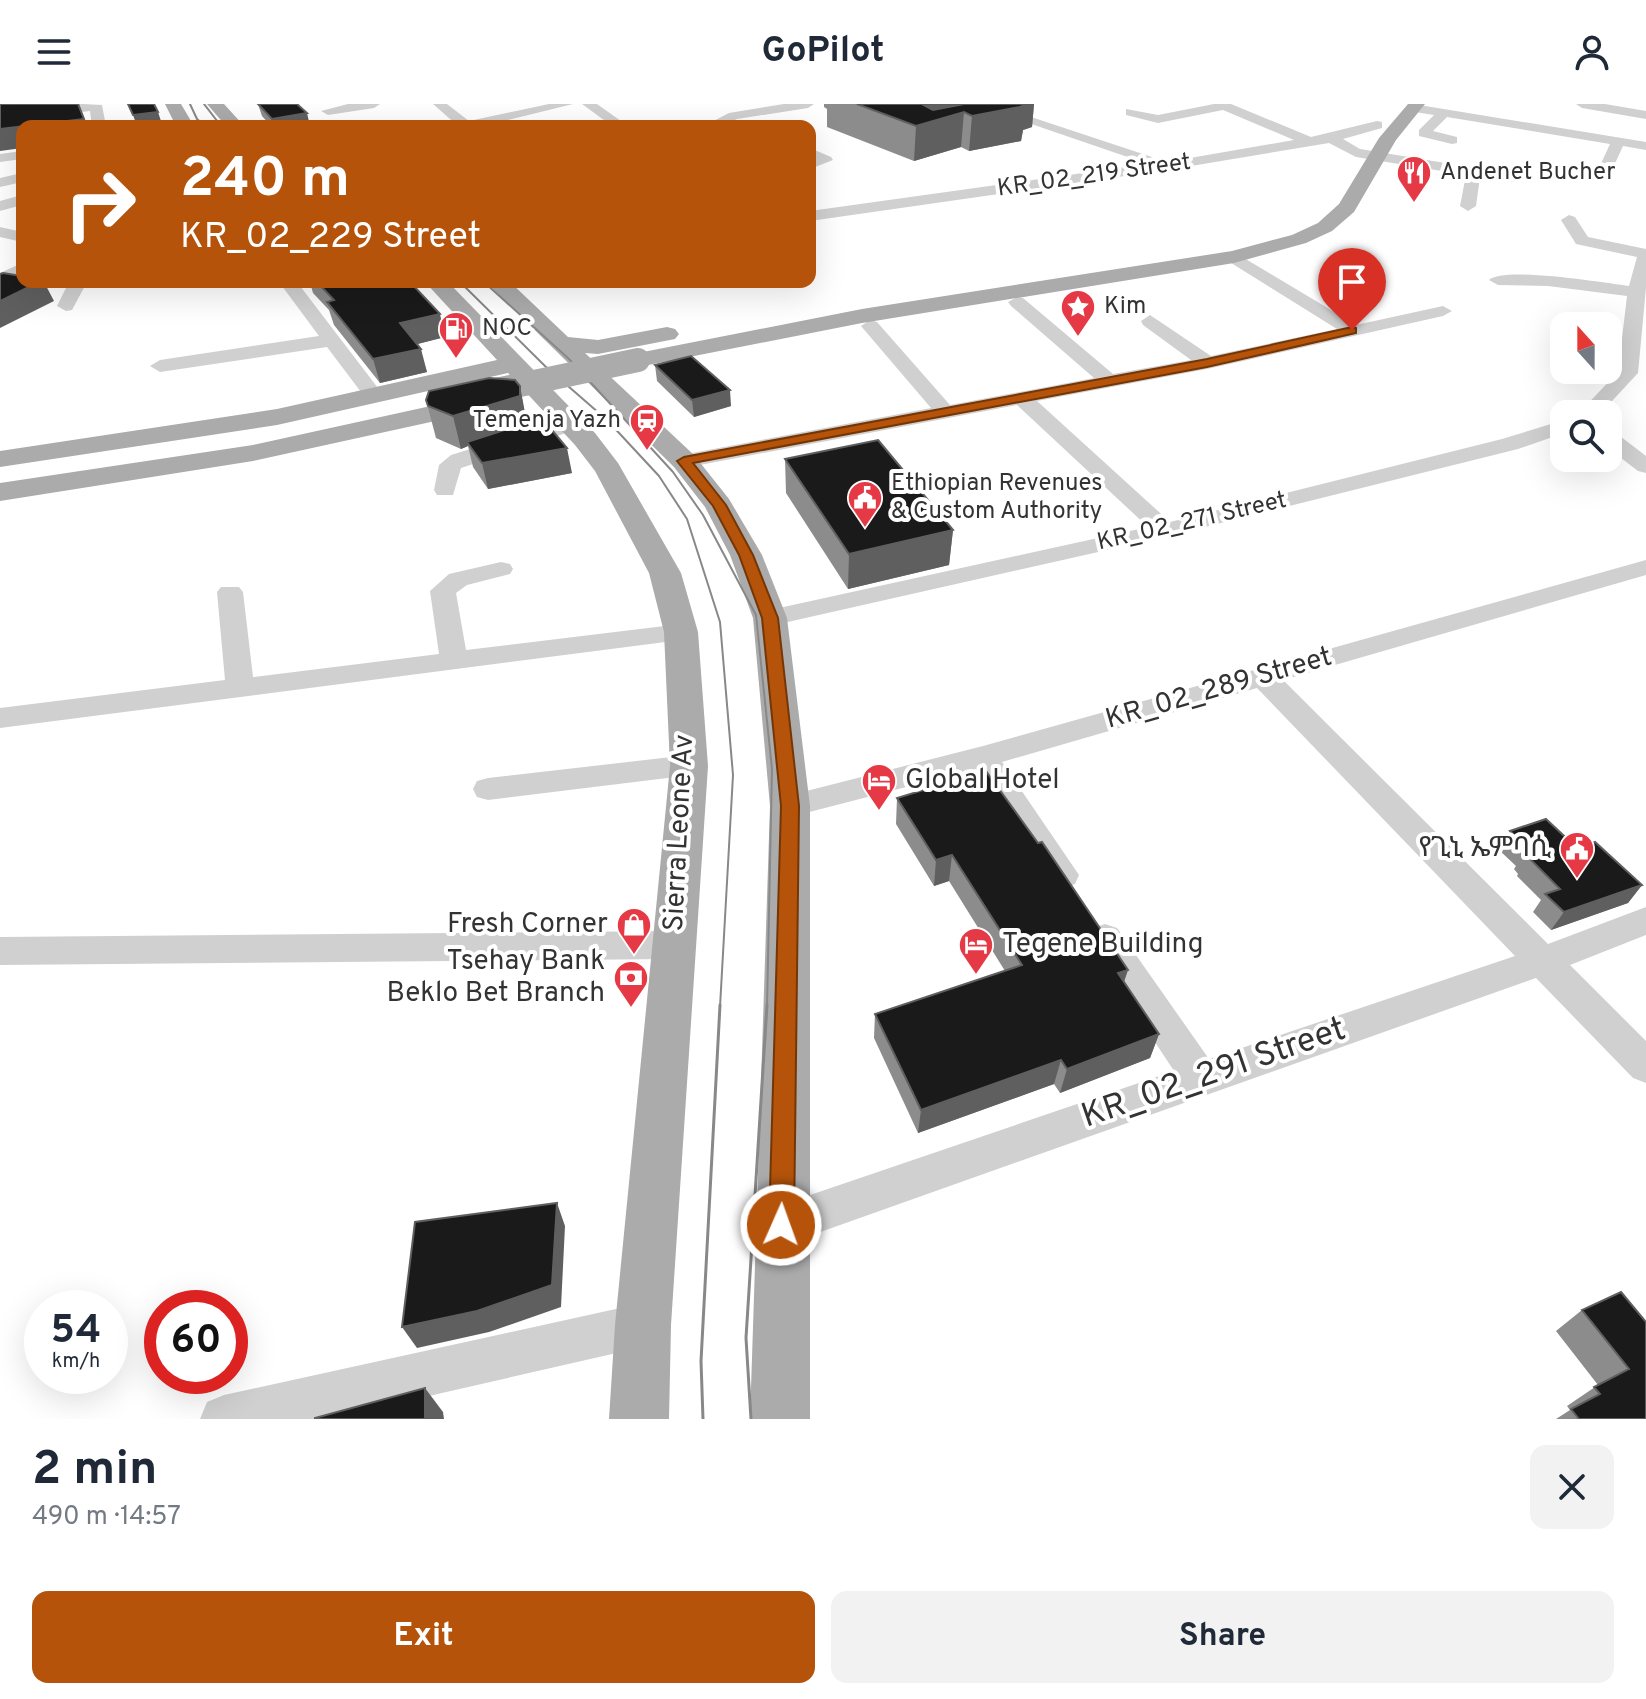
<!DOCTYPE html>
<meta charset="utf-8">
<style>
body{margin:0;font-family:Overpass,"Noto Sans Ethiopic",sans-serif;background:#f2f2f3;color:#1f2937;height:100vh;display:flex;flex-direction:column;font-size:30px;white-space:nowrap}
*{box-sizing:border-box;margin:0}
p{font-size:26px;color:#747a83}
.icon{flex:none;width:44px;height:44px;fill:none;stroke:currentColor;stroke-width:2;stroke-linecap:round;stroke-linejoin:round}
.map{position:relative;height:1315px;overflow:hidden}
.panel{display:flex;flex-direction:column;background:#fff;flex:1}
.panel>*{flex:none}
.banner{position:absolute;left:16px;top:16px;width:800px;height:168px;border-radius:16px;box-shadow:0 8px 32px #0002;background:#b45309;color:#fff;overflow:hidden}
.needle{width:52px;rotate:339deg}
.buttons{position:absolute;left:1550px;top:208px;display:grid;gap:16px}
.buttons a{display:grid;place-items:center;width:72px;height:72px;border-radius:16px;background:#fff;box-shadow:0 8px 32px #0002;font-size:40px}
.speed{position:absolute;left:24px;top:1186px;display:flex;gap:16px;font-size:40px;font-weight:700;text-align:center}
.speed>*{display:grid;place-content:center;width:104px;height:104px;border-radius:50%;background:#fff;box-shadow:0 8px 32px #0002;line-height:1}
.speed small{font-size:20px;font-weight:400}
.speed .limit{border:12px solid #d22;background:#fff;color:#111}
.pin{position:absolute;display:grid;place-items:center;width:68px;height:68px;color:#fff;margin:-82px -34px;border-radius:50% 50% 50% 0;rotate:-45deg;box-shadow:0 0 8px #0007}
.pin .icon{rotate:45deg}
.me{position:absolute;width:88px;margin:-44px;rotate:2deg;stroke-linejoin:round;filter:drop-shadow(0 0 6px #0008)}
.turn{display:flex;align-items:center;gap:28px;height:168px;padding:0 32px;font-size:36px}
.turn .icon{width:104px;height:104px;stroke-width:2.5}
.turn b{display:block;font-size:56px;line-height:68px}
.round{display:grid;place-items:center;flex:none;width:84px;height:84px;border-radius:16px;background:#f2f2f3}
.summary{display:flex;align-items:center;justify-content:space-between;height:136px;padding:0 32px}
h1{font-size:48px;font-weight:700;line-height:60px}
.cta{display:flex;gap:16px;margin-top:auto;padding:16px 32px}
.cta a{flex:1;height:92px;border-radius:16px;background:#b45309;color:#fff;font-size:32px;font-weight:700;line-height:92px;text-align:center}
.cta a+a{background:#f2f2f3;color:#1f2937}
header{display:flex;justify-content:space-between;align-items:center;height:104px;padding:0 32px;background:#fff;font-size:36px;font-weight:700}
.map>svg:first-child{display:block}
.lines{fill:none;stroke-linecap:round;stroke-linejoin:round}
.minor{fill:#d0d0d0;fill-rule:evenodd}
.major{fill:#ababab;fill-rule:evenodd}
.tram-far1{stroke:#888;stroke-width:2}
.tram{stroke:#888;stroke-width:3}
.major-bridge{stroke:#ababab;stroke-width:24}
.wall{fill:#8c8c8c}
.shaded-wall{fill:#5f5f5f}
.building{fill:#1a1a1a;stroke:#5f5f5f;stroke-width:2}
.route{fill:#b45309;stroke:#753606;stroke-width:2}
.labels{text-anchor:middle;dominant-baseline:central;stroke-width:8;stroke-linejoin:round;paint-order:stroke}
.far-poi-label{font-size:24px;fill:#333;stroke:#fff;text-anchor:start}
.far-street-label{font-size:24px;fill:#333;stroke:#fff}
.street-label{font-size:28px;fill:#333;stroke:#fff}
.poi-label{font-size:28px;fill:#333;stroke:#fff;text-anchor:end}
.near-street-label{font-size:34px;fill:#333;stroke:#fff}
</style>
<header><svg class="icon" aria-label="menu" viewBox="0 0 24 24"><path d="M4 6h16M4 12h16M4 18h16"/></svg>GoPilot<svg class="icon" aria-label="person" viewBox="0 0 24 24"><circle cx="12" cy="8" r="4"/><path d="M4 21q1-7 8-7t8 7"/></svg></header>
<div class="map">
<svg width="1646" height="1315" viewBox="0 0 1646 1315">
<rect width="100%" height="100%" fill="#fff"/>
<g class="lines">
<path class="minor" d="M82 0 102 1 106 22H92L90 7 0 17V9Z
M348 0H380L374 4 328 11 321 7Z
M433 0H447L469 17 549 0H573L484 22H458Z
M582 0H597L628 22H612Z
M784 0H814L808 4 737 15 722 22H704L729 9Z
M973 0H992L1167 58 1294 36 1223 6 1158 19 1126 11V5L1158 11 1214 0H1231L1311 33 1377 17 1382 18V24L1343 35 1360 45 1512 70 1519 74 1512 78 1480 73 1476 102 1468 107 1460 102 1466 71 1356 53 1329 39 1167 66 810 117V107L1148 60Z
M1413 0 1646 38V46L1623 42 1612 66 1605 70 1598 66 1610 40 1447 13 1433 27 1457 33V39L1452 40 1419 32V26L1434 11 1408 7 1406 4Z
M1576 0H1605L1646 7V15L1582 4Z
M810 44 831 53 833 56 810 65V56L813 55 810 54Z
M22 47V55L0 58V50Z
M22 69V78L0 83V74Z
M22 91V101L0 107V97Z
M1569 111 1575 113 1588 133 1646 145V184L1638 269 1600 310H1578L1618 268 1627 192 1548 182 1498 181 1489 176C1504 162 1604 179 1629 182L1637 153 1576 140 1561 116Z
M0 123 22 128V138L0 133Z
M1234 148 1356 221 1443 202 1452 207 1443 212 1207 265 1037 297 1170 418 1502 335 1564 316V329L1518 345 1165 433 770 522 761 520 757 514 761 508 770 506 1148 423 1017 301 684 364 673 357 676 352 931 304 861 222 870 216 877 218 950 301 1094 274 1011 202 1008 198 1017 193 1023 194 1113 270 1191 256 1143 221 1141 217 1150 211 1211 252 1337 225 1228 157 1226 153 1228 149Z
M22 159V171L0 181V169Z
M69 178H87L72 206 66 207 57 202Z
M279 178H297L381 288 384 292 381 296H367L327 243 160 268 150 262 160 256 319 232Z
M570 314 578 315 581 320 578 325 461 364 453 391H437L434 386 439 361 451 351Z
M1608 328 1616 329 1646 352V369L1638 367 1608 344Z
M1646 456V471L1283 576 1548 840 1646 803V831L1570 861 1646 937V979L1633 974 1536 874 781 1142 766 1136 760 1121 766 1106 1174 967 1093 844 1088 834 1093 824 1105 820 1117 824 1209 955 1515 852 1257 584 1002 658 1079 771 1075 780 1063 784 1051 780 976 665 790 713 779 710 774 702 779 694 983 642Z
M501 458 510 460 513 465 510 470 467 481 456 489 466 546 681 520 690 522 694 528 690 534 681 536 0 624V604L225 576 217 488 221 483H239L243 488 253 573 439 550 430 487 449 470Z
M689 651 700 654 704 662 700 670 488 696 477 693 473 685 477 677 488 674Z
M674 827 686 831 691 841 686 851 674 855 0 861V833Z
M643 1199 659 1205 665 1221 659 1237 643 1243 328 1315H200L207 1298 224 1291Z"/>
<path class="major" d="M165 0H181L194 22H176Z
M207 0H224L244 22H226Z
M1408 0H1425L1396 36 1354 108 1332 127 1306 139 1234 159 862 219 638 263 629 261 626 256 629 251 638 249 862 205 1232 147 1292 131 1318 119 1339 100 1379 34Z
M425 178H448L595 329 618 359 681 469 698 528 708 662 671 1221 669 1315H609L615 1221 670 662 664 528 649 469 595 367 575 341 508 269 277 321 0 363V347L277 305 497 256Z
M486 178H510L568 233 598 236 667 223 675 225 679 230 675 235 598 250 585 249 694 351 729 395 762 451 787 514 810 702V1315H750L770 702 753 514 730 451 705 403 674 363Z
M481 291 490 293 494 299 490 305 253 357 0 397V379L253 341Z"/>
<path class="tram-far1" d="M190 0 197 15 205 22
M204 0 221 22
M460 178 545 262 607 316 659 372 687 415 720 518 733 671 720 903
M484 178 569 255 673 368 703 411 756 511 772 665 767 903"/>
<path class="tram" d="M703 1315 701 1257 720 901
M751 1315 746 1234 767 901"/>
<path class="major-bridge" d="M472 291 638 256"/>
</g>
<path class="wall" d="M258 0 310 22H271L262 12Z
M824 0H1034L1032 23 1023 26 1021 37 969 47 961 43 914 57 827 23V5L824 3Z
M310 178H410L445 233 417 240 427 268 380 279 334 221 329 206 313 189Z
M655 261 731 302 694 313 657 277Z
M520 282 526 319 572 369 488 385 473 363 468 342 461 345 436 334 426 296Z
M785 355 953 426 949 461 848 485 786 389Z
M897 694 1124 878 1159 930 1150 954 1060 989 1054 980 918 1029 874 934 875 910 1005 867 949 777 934 782 896 720Z
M1510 727 1577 744 1642 781 1628 799 1551 826 1533 808 1541 796 1517 772 1518 770 1514 765 1516 762 1498 745Z
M1582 1206 1646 1218V1315H1556L1570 1306 1567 1302 1598 1281 1556 1227Z"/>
<path class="shaded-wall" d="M79 0 87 22H24Z
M922 0H1034L1032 23 1023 26 1021 37 969 47 972 12 964 8 961 43 914 57 916 22Z
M158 8 162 20 137 22 133 11Z
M307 9 310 22H274L272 15Z
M22 22V44L0 47V25Z
M39 178H44L54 197 0 224V197Z
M440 210 445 233 406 243 400 219Z
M421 245 427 268 380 279 373 255Z
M520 282 526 314 527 324 467 338 468 342 461 345 453 312Z
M730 286 731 302 694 313 692 296Z
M567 344 572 369 488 385 482 359Z
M953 426 949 461 848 485 849 450Z
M952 751 949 777 934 782 936 756Z
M1642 781 1628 799 1551 826 1564 808Z
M1128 866 1120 890 1118 869Z
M1159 930 1150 954 1060 989 1067 965Z
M1061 956 1054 980 918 1029 921 1006Z
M557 1099 565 1122 561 1203 489 1228 417 1244 402 1223Z
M425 1284 443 1308 444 1315H425Z"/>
<path class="building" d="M0 0H78L84 15 0 25Z
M128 0H154L158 8 133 11Z
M258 0H297L307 9 272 15Z
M857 0H922L933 6 964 0H1020L1025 2 972 12 964 8 916 22Z
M3 169 22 172V178H39L0 197V170Z
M317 178H410L440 210 400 219 421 245 373 255 327 198 334 196Z
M691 252 730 286 692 296 655 261Z
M489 274 515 276 520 282V292L453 312 428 302 426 296 429 287Z
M542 314 567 344 482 359 467 338Z
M878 336 953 426 849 450 785 355Z
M986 667 1038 739 1042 738 1128 866 1118 869 1159 930 1067 965 1061 956 921 1006 875 910 1022 861 952 751 936 756 897 694Z
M1546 715 1577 744 1595 738 1642 781 1564 808 1545 790 1560 785 1529 754 1532 753 1526 747 1529 746 1510 727Z
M557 1099 552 1181 477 1207 402 1223 415 1118Z
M1621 1188 1646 1218V1315H1579L1571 1305 1600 1290 1594 1283 1629 1265 1582 1206Z
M425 1284V1315H315V1314Z"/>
<path class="route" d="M1352 223 1356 224V229L1207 263 693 359 726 401 753 451 778 514 799 702 794 1121 790 1130 781 1134 772 1130 769 1121 781 702 762 514 739 451 713 402 677 357 684 353 1207 255Z"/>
<defs>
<symbol id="restaurant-pin" viewBox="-11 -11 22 30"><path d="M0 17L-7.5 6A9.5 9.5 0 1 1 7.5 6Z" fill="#e63946" stroke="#fff"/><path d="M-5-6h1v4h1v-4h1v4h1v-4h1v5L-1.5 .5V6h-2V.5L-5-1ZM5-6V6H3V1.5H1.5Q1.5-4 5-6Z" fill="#fff"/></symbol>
<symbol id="sight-pin" viewBox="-11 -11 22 30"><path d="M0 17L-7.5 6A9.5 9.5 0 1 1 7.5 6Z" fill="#e63946" stroke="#fff"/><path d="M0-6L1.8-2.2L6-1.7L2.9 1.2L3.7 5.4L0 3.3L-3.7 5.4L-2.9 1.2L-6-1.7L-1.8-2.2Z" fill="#fff"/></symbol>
<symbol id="fuel-pin" viewBox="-11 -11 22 30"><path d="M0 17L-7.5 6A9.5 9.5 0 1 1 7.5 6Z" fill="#e63946" stroke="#fff"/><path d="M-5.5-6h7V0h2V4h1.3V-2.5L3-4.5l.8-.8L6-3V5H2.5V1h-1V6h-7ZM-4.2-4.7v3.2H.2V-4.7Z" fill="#fff"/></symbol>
<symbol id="station-pin" viewBox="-11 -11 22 30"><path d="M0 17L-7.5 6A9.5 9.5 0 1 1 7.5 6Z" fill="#e63946" stroke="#fff"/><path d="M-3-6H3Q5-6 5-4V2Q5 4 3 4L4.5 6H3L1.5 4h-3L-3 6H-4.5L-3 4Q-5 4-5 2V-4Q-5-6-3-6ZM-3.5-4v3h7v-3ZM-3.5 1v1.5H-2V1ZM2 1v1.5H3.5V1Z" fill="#fff"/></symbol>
<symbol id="civic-pin" viewBox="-11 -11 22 30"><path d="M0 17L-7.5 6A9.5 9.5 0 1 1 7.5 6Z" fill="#e63946" stroke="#fff"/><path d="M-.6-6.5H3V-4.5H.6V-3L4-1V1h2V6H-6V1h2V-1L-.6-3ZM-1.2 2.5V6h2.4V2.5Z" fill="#fff"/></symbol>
<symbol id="hotel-pin" viewBox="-11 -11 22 30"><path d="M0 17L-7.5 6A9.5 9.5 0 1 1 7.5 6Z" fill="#e63946" stroke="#fff"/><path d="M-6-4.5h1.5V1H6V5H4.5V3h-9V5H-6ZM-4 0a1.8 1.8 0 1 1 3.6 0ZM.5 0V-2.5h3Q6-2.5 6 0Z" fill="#fff"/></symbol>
<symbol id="shop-pin" viewBox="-11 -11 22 30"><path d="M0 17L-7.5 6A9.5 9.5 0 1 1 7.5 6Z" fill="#e63946" stroke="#fff"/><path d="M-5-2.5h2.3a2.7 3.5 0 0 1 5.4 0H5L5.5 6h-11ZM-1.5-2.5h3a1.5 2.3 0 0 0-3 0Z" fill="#fff"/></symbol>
<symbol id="bank-pin" viewBox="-11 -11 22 30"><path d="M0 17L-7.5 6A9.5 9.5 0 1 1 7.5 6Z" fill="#e63946" stroke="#fff"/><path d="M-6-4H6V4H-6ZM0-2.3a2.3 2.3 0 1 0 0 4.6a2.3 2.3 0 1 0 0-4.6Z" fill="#fff"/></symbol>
</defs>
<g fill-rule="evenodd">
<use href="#restaurant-pin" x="1394" y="49" width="40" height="54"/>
<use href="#sight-pin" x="1058" y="183" width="40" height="54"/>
<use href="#fuel-pin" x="436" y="205" width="40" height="54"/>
<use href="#station-pin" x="627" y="297" width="40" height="54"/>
<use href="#civic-pin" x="845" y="374" width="40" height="54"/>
<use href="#hotel-pin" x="859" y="657" width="40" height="54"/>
<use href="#civic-pin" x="1557" y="725" width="40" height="54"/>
<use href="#shop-pin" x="614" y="801" width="40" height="54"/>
<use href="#hotel-pin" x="956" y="821" width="40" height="54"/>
<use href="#bank-pin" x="611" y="854" width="40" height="54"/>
</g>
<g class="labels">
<g class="far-poi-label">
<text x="1440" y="69">Andenet Bucher</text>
<text x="1104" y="203">Kim</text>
<text x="482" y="225">NOC</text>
<text x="621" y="317" text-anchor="end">Temenja Yazh</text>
<text x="891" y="380">Ethiopian Revenues<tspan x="891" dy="28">&amp; Custom Authority</tspan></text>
</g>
<g class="far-street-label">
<text transform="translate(1094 72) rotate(-8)">KR_02_219 Street</text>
<text transform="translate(1192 418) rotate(-13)">KR_02_271 Street</text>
</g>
<g class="street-label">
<text transform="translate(1219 585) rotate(-16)">KR_02_289 Street</text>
<text transform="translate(680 729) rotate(-87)">Sierra Leone Av</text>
</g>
<g class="poi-label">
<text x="905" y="677" text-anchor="start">Global Hotel</text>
<text x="1551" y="745">የጊኒ ኤምባሲ</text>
<text x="608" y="821">Fresh Corner</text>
<text x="1002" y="841" text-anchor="start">Tegene Building</text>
<text x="605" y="858">Tsehay Bank<tspan x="605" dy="32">Beklo Bet Branch</tspan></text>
</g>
<g class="near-street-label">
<text transform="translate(1214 970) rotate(-19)">KR_02_291 Street</text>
</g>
</g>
</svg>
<div class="buttons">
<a><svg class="needle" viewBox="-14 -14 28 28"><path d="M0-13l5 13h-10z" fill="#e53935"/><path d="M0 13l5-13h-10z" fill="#747a83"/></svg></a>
<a><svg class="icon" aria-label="search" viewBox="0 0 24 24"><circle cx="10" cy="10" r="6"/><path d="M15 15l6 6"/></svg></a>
</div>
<div class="speed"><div>54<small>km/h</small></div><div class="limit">60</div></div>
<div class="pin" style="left:1352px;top:226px;background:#d93025"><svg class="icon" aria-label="arrive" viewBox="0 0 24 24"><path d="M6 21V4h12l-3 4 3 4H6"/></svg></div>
<svg class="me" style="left:781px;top:1121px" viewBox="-20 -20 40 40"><circle r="17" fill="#b45309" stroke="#fff" stroke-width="3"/><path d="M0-11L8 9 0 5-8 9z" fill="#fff"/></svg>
<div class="banner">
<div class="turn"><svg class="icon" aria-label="right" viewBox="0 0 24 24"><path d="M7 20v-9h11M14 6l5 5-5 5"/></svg><div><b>240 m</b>KR_02_229 Street</div></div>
</div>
</div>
<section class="panel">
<div class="summary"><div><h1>2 min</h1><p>490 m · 14:57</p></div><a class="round"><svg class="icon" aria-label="close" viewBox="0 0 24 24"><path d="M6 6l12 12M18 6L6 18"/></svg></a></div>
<div class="cta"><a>Exit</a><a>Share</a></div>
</section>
